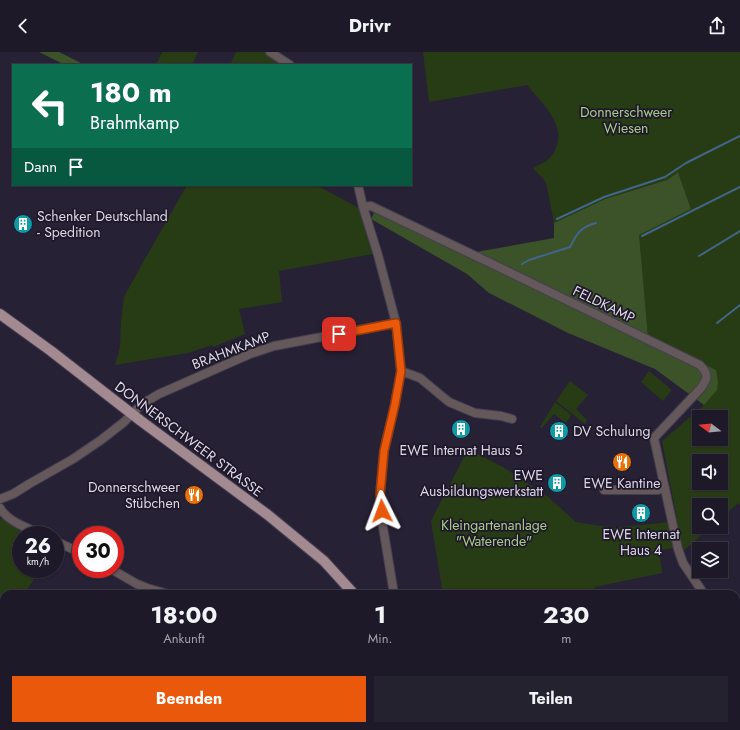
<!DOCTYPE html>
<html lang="de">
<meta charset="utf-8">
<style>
body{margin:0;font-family:Jost,sans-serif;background:#252230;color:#f1f3f6;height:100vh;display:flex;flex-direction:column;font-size:15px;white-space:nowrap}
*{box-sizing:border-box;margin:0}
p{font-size:13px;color:#a0a0a8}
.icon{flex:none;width:22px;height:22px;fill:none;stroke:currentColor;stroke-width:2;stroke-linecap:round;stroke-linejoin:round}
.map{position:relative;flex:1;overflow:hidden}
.sheet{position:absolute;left:0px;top:538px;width:740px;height:140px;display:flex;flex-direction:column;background:#1d1928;border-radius:12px 12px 0 0;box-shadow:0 1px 3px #0004,0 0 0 1px #3b3845}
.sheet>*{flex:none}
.top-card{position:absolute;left:12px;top:12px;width:400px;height:122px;border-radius:0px;box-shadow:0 1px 3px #0004,0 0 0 1px #3b3845;background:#0b6e4f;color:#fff;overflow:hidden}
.needle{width:26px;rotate:286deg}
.tools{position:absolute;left:692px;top:358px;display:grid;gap:8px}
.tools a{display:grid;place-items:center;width:36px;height:36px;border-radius:0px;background:#1d1928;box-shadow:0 1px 3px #0004,0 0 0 1px #3b3845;font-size:20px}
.speed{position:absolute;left:12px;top:474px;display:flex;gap:8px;font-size:20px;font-weight:700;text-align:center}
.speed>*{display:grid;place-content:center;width:52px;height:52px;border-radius:50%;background:#1d1928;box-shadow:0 1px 3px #0004,0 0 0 1px #3b3845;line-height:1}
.speed small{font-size:10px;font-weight:400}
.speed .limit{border:6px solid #d22;background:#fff;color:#111}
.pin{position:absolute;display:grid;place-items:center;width:34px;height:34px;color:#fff;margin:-17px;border-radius:8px;box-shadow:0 2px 6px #0006}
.me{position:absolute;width:44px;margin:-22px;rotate:357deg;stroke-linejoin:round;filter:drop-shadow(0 0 3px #0008)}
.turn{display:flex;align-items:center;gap:14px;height:84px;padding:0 12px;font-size:18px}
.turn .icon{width:52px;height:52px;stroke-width:2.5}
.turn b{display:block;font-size:28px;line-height:34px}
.then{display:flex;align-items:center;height:38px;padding:0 12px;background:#0003;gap:8px;font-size:15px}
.eta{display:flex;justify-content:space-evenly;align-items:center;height:68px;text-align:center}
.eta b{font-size:24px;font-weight:700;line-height:28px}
.button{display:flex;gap:8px;margin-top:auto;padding:8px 12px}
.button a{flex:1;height:46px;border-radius:0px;background:#ea580c;color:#fff;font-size:16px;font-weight:700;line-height:46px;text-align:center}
.button a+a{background:#252230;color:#f1f3f6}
header{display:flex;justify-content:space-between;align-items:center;height:52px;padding:0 12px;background:#1d1928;font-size:18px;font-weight:700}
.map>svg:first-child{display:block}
.green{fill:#273c14;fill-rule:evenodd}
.forest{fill:#3c5228}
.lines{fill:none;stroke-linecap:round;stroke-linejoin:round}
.stream{stroke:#416689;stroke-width:2}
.minor-casing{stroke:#443e51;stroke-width:10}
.major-casing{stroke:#443e51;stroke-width:12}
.minor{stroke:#64585b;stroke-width:8}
.major{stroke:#a38a90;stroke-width:10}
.route-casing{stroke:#983908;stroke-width:10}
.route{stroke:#ea580c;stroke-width:7}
.labels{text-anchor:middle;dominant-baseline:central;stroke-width:3.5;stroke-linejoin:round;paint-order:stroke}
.park-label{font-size:14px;fill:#a6cc88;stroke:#1e182a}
.poi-label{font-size:14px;fill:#dcd8e6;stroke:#1e182a}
.street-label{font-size:14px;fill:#dcd8e6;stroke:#1e182a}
</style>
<header><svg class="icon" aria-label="back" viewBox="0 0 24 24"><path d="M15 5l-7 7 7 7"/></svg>Drivr<svg class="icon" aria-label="share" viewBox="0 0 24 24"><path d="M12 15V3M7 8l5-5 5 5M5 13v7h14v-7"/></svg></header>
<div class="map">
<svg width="740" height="678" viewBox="0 0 740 678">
<rect width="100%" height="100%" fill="#272135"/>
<path class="green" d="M162 0H198L192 13H156Z
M236 0H265L285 13H230Z
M423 0H740V453L738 451 721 466V453H699V475H711L683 499 662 389 704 353 648 285 638 183 691 157 678 120 667 128 605 147 554 171 546 130 533 116C546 110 552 107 557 93 565 71 539 48 527 33L429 50ZM699 365H721V387H699ZM699 409H721V431H699Z
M187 133H316L359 156 373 202 279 219 282 250 239 257 245 282 213 295 212 293 188 301 115 313 120 295 121 269 124 245 137 221Z
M649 319 672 338 663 349 641 330Z
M570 329 588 343 576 357 587 368 585 372 556 349Z
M555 350 571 363 566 371 554 362 542 376 540 375Z
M468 397 503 415 547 444 576 470 613 476 669 470 674 496 659 498 662 521 595 535 592 542H443L431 469Z
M0 466 35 483H21V517H41L24 542H4V572L0 578Z
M0 649 4 651V654L1 660 4 661V674H29L37 678H0Z
M60 674H143L142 678H58Z"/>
<path class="forest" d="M39 0H59L85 13H65Z
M678 120 691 157 639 183 648 285 716 318 718 330 717 338 704 353 655 317 568 281 489 241 467 222 371 167 375 159 476 200 554 186V171L605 147 667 128Z"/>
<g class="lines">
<path class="stream" d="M557 167 604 145 665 125 686 111 740 84
M642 184 740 135
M699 204 740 179
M522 212 529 208 570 195C577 181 581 175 596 171
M717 271 740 253"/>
<defs>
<path id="minor" d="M270 0 290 13
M358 133 363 155 378 203 396 271 399 301 401 319 395 352 384 399 380 443 383 475 394 542
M363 155 371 154 507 219 700 313C709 323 708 326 701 336L654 386 678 497 683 511 704 542
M401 319 420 326 449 350 475 361 501 364 512 367
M604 438H658L665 436
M0 447 13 442 29 432 73 407 101 388 124 370 142 352 159 342 250 302 274 294 396 271
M0 456C8 470 28 476 43 483
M55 489 81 501
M111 517 137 532 147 536 168 542
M736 575 740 572
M301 674C305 677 309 677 313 674
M384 674 385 678
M614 678 619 674"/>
<path id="major" d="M0 262 51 299 141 369 268 463 324 509 354 542
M423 674 424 678"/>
</defs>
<use href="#minor" class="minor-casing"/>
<use href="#major" class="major-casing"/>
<use href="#minor" class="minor"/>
<use href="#major" class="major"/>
</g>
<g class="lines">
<defs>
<path id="route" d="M339 282 396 271 401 319 395 352 384 399 380 443 382 459"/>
</defs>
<use href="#route" class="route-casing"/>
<use href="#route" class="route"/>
</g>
<defs>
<symbol id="building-disc" viewBox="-11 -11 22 22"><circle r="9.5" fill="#0f9aa8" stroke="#1e182a"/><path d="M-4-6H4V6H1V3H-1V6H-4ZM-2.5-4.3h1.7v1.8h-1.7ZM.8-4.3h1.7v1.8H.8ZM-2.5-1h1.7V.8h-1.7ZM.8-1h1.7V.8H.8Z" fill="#fff"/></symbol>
<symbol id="restaurant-disc" viewBox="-11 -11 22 22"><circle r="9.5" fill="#e8710a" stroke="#1e182a"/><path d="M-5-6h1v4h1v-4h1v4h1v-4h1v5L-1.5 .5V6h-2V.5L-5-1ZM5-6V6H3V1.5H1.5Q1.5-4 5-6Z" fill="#fff"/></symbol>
</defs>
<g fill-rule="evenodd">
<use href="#building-disc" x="12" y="161" width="22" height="22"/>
<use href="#building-disc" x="450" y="366" width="22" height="22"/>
<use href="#building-disc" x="548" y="368" width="22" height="22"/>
<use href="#restaurant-disc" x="611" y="399" width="22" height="22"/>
<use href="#building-disc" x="546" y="420" width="22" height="22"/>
<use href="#restaurant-disc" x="183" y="432" width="22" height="22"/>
<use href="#building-disc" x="630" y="450" width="22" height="22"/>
</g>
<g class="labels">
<g class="park-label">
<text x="626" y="60">Donnerschweer<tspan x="626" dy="16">Wiesen</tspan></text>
<text x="494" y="473">Kleingartenanlage<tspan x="494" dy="16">"Waterende"</tspan></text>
</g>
<g class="poi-label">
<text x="37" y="164" text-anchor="start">Schenker Deutschland<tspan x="37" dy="16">- Spedition</tspan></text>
<text x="573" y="379" text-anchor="start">DV Schulung</text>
<text x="461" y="398">EWE Internat Haus 5</text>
<text x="543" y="423" text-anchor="end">EWE<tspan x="543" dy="16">Ausbildungswerkstatt</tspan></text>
<text x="622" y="431">EWE Kantine</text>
<text x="180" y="435" text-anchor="end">Donnerschweer<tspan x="180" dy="16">Stübchen</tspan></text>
<text x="641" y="482">EWE Internat<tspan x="641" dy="16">Haus 4</tspan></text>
</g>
<g class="street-label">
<text transform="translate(604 252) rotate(26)">FELDKAMP</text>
<text transform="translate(231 298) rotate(-21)">BRAHMKAMP</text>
<text transform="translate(189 387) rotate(37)">DONNERSCHWEER STRASSE</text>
</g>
</g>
</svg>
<div class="tools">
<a><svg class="needle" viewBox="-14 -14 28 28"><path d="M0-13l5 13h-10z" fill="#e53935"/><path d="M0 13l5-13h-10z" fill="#a0a0a8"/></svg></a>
<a><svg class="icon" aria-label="sound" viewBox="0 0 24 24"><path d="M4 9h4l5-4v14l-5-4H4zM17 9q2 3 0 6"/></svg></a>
<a><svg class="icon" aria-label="search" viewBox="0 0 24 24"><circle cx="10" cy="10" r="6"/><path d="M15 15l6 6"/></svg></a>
<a><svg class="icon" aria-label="layers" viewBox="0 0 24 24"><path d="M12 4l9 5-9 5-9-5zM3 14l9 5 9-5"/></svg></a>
</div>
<div class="speed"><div>26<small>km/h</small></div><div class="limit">30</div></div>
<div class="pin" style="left:339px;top:282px;background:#d93025"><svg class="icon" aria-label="arrive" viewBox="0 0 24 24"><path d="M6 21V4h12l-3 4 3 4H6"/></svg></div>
<svg class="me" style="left:382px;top:459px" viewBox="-20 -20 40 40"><path d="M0-17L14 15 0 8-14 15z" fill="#ea580c" stroke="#fff" stroke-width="4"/></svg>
<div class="top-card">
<div class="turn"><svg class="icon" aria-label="left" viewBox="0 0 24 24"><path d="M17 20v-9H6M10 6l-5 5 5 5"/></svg><div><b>180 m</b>Brahmkamp</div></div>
<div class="then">Dann<svg class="icon" aria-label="arrive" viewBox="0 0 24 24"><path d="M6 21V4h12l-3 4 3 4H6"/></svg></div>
</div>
<section class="sheet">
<div class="eta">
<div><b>18:00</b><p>Ankunft</p></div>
<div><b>1</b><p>Min.</p></div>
<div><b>230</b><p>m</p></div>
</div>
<div class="button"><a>Beenden</a><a>Teilen</a></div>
</section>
</div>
